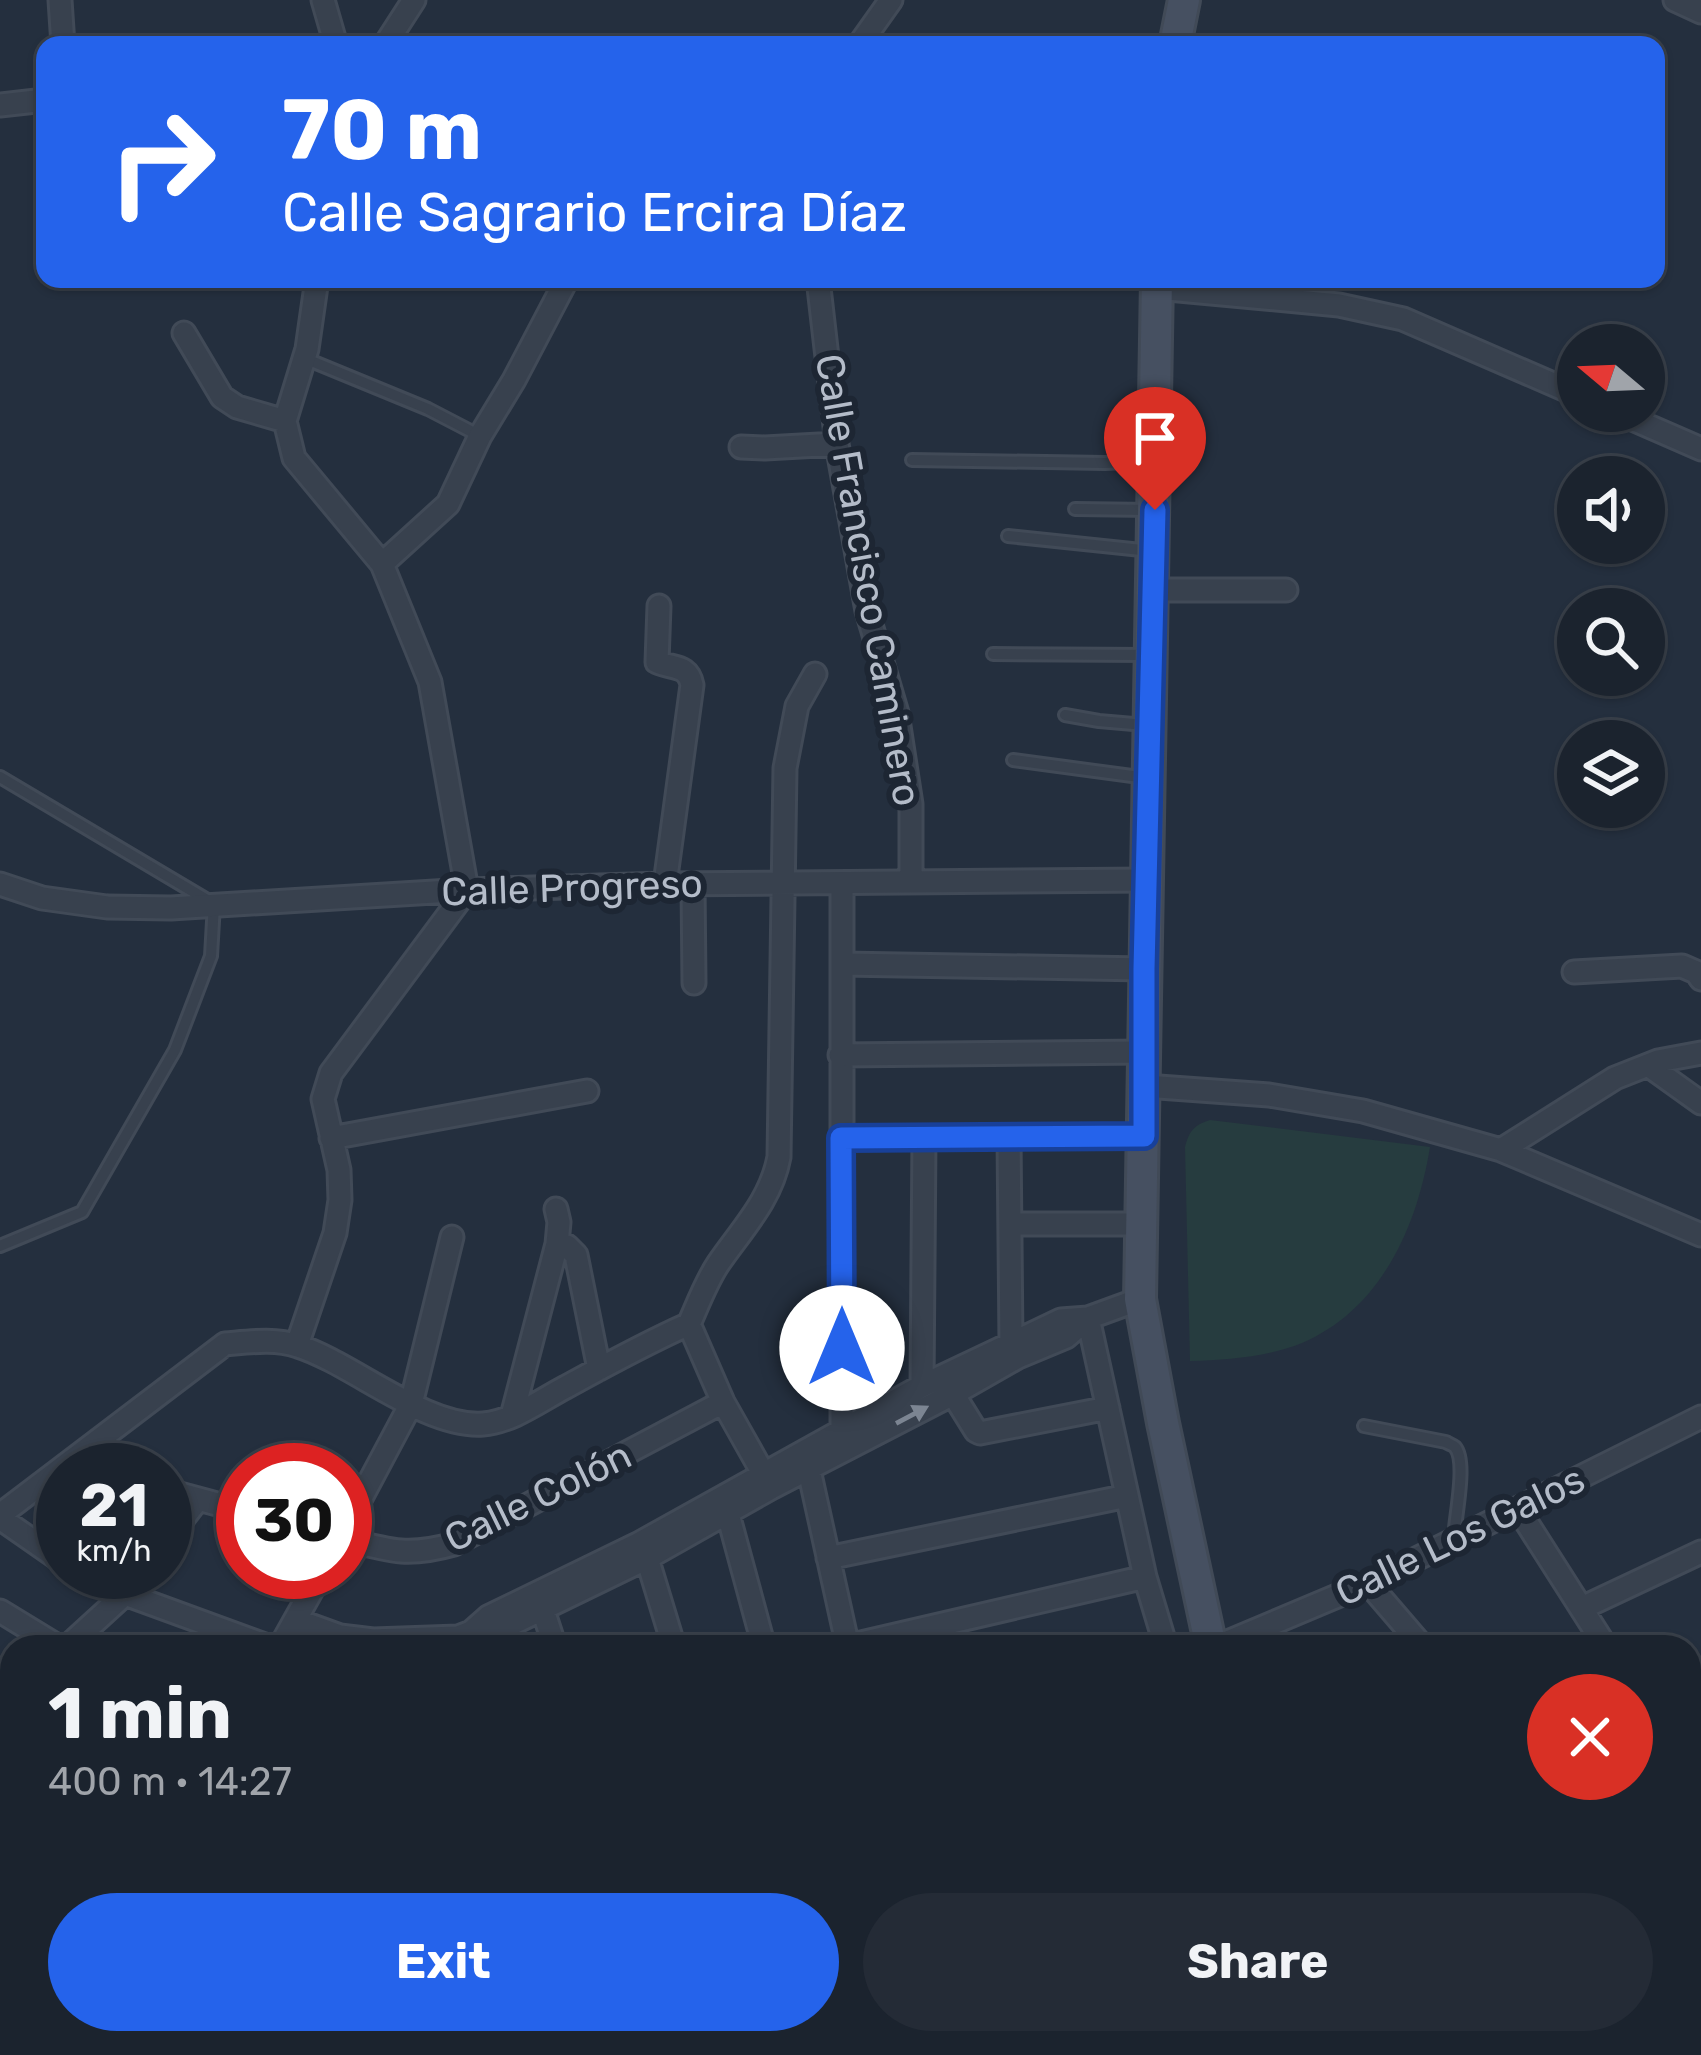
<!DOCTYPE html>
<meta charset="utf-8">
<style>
body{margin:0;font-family:Rubik,sans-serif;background:#242b36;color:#f1f3f6;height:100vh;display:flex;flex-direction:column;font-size:45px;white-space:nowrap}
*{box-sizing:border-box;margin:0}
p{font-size:39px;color:#a0a4aa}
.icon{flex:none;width:66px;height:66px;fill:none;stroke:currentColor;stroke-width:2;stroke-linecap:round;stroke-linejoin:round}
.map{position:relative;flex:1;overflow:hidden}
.details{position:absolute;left:0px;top:1635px;width:1701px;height:420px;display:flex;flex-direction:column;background:#1b232e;border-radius:36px 36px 0 0;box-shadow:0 3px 9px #0004,0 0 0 3px #39404a}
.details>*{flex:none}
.banner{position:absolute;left:36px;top:36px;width:1629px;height:252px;border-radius:24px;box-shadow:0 3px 9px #0004,0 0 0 3px #39404a;background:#2563eb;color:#fff;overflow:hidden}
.needle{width:78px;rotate:289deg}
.controls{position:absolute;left:1557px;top:324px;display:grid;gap:24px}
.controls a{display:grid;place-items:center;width:108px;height:108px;border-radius:50%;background:#1b232e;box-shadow:0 3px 9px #0004,0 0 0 3px #39404a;font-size:60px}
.speed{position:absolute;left:36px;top:1443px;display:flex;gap:24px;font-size:60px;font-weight:700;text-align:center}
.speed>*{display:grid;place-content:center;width:156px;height:156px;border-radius:50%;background:#1b232e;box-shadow:0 3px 9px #0004,0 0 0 3px #39404a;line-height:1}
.speed small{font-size:30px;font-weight:400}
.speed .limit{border:18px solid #d22;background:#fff;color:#111}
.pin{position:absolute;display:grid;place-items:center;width:102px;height:102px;color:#fff;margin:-123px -51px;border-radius:50% 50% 50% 0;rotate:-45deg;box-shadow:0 0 12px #0007}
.pin .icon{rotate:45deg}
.me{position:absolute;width:132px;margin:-66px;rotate:0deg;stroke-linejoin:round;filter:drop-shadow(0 0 9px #0008)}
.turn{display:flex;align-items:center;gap:42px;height:252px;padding:0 48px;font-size:54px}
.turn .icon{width:156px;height:156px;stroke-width:2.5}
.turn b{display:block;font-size:84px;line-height:102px}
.round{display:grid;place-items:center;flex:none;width:126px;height:126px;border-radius:63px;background:#242b36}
.overview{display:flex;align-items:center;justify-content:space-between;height:204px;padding:0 48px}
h1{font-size:72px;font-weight:700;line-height:90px}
.primary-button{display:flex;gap:24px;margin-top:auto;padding:24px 48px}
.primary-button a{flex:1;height:138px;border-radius:72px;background:#2563eb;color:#fff;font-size:48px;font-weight:700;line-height:138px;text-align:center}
.primary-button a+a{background:#242b36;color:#f1f3f6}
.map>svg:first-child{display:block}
.green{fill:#263c3f}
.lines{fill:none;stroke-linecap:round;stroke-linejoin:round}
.service-casing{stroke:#414a57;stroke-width:16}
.minor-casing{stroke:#414a57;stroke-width:27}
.secondary-casing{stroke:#414a57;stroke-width:36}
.service{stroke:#38414e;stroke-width:10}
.minor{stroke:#38414e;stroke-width:21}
.secondary{stroke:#465061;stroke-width:30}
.oneway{fill:#7c8592}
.route-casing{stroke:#184099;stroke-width:30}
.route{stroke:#2563eb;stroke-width:21}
.labels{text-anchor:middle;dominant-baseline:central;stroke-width:12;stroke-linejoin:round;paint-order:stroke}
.street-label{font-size:39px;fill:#b4bcc9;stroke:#1d2633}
</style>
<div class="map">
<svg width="1701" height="2055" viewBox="0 0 1701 2055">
<rect width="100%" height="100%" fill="#242f3e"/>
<path class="green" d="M1210 1120 1430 1147C1417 1227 1381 1309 1302 1343 1267 1357 1227 1360 1190 1361L1185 1147C1189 1131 1194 1125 1210 1120Z"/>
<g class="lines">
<defs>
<path id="service" d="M304 358 428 409 480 436
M912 460 1105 463 1148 461
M1075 509 1152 510
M1008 536 1151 551
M993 654 1149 655
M1065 715 1099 721 1145 725
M1013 760 1147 778
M0 777 214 904 211 956 175 1050 82 1212 0 1246
M1364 1426 1446 1442C1449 1444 1453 1445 1455 1447 1468 1462 1454 1520 1454 1541"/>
<path id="minor" d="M60 0 63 45
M323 0 336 45
M1675 0 1701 12
M385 45 414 0
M859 45 891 0
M0 105 45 100
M818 279 837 444 867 611 897 713 911 804V882
M1157 288 1339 305 1403 319 1578 395
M184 333 222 397 237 407 285 421
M1614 411 1701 449
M741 447 765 448 837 444
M382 564 448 504 480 436 514 380 567 279
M1154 590H1286
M659 606 657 662C673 669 688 664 692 685L665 884
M842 883V1432
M0 884 42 898 107 907 171 908 467 890 665 884 1148 880
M693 884 694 983
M842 964 1145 969
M1574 972 1682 966 1696 972 1701 979
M840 1055 1144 1052
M1648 1065 1701 1103
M1145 1086 1269 1095 1363 1111 1501 1150 1701 1235
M1009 1137 1011 1343
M331 1138 587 1091
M841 1139 1144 1136
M1501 1150 1615 1078 1658 1061 1701 1053
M1010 1224H1142
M557 1244 567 1246 576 1255 599 1369
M1088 1318 1145 1577 1166 1647
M689 1324C698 1304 706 1282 718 1264 742 1229 771 1200 779 1157L785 768 797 706 815 674
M689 1324 723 1402 768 1482
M297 1345 335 1233 340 1200 339 1170 323 1099 331 1073 467 890 430 682 382 564 294 458 285 421 307 349 317 279
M922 1386 924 1138
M953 1394 976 1431 980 1433 1108 1408
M512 1416 557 1244 559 1222 556 1209
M809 1470 848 1647
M165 1490 243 1511
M725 1503 764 1647
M1518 1509 1606 1647
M0 1515 225 1344C249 1342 275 1338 298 1346 352 1363 425 1428 483 1424 512 1422 541 1400 566 1387 606 1365 646 1343 689 1324
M0 1518 63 1562
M345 1528 411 1404 452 1237
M345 1539C390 1551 408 1557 454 1544L723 1402
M165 1542 198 1499
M639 1546 647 1558 674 1647
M828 1558 1127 1496
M79 1572 125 1594 270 1647
M1368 1583 1423 1647
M1582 1608 1701 1552
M543 1610 555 1647
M0 1611 59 1647
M296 1620 340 1636 373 1640 458 1637 471 1632 493 1633 647 1558 771 1488 953 1394 1018 1357 1066 1337 1088 1318
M471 1632 488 1617 638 1544 922 1386 1061 1320 1088 1318 1140 1299
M67 1647 125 1594 142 1572
M280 1647 322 1572
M844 1647 1145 1577
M1216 1647 1368 1583 1701 1417
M1689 1685 1701 1681
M0 1721 12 1707
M1689 1732 1701 1738
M0 1743 12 1751
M0 1899 12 1887
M1689 1903C1698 1929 1695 1986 1689 2013
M0 1932 12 1952
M843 2043 850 2055
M997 2043 1000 2055
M1137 2043 1139 2055
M1682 2045 1697 2055
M339 2049 412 2055
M64 2055 85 2043
M436 2055 442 2043"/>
<path id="secondary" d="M1175 45 1184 0
M1157 279 1140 1299 1163 1423 1211 1647
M1306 2043 1308 2055"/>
</defs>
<use href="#service" class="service-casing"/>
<use href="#minor" class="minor-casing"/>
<use href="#secondary" class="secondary-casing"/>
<use href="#service" class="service"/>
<use href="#minor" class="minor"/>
<use href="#secondary" class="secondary"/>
</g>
<defs><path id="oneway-solid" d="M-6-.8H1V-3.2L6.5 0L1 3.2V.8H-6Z" transform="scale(3)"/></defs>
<use class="oneway" href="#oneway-solid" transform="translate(912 1415) rotate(-28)"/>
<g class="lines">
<defs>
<path id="route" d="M842 1348 841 1138 1144 1136V969L1155 510"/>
</defs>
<use href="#route" class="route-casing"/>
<use href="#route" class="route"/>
</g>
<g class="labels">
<g class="street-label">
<text transform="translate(868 580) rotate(80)">Calle Francisco Caminero</text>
<text transform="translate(572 888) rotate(-2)">Calle Progreso</text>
<text transform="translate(538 1497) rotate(-26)">Calle Colón</text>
<text transform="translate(1460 1536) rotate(-26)">Calle Los Galos</text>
</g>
</g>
</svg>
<div class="controls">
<a><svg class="needle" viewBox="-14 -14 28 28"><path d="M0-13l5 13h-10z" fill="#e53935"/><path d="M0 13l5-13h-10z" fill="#a0a4aa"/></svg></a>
<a><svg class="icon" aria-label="sound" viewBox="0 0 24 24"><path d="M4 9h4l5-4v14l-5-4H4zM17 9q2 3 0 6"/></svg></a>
<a><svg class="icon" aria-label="search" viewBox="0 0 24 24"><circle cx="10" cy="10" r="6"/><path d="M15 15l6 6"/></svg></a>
<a><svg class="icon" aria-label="layers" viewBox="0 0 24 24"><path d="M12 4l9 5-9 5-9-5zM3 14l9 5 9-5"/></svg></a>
</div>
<div class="speed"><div>21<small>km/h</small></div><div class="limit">30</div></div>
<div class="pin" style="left:1155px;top:510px;background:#d93025"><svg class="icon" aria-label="arrive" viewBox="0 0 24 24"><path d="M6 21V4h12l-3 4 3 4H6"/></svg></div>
<svg class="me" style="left:842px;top:1348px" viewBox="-20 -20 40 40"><circle r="19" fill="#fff"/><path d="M0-13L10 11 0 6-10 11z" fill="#2563eb"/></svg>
<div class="banner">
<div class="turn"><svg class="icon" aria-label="right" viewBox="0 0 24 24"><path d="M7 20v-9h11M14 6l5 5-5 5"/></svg><div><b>70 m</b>Calle Sagrario Ercira Díaz</div></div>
</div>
<section class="details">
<div class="overview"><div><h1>1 min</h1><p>400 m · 14:27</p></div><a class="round" style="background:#d93025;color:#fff"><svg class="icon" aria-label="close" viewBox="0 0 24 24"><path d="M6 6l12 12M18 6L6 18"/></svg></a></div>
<div class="primary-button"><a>Exit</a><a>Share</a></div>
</section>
</div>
